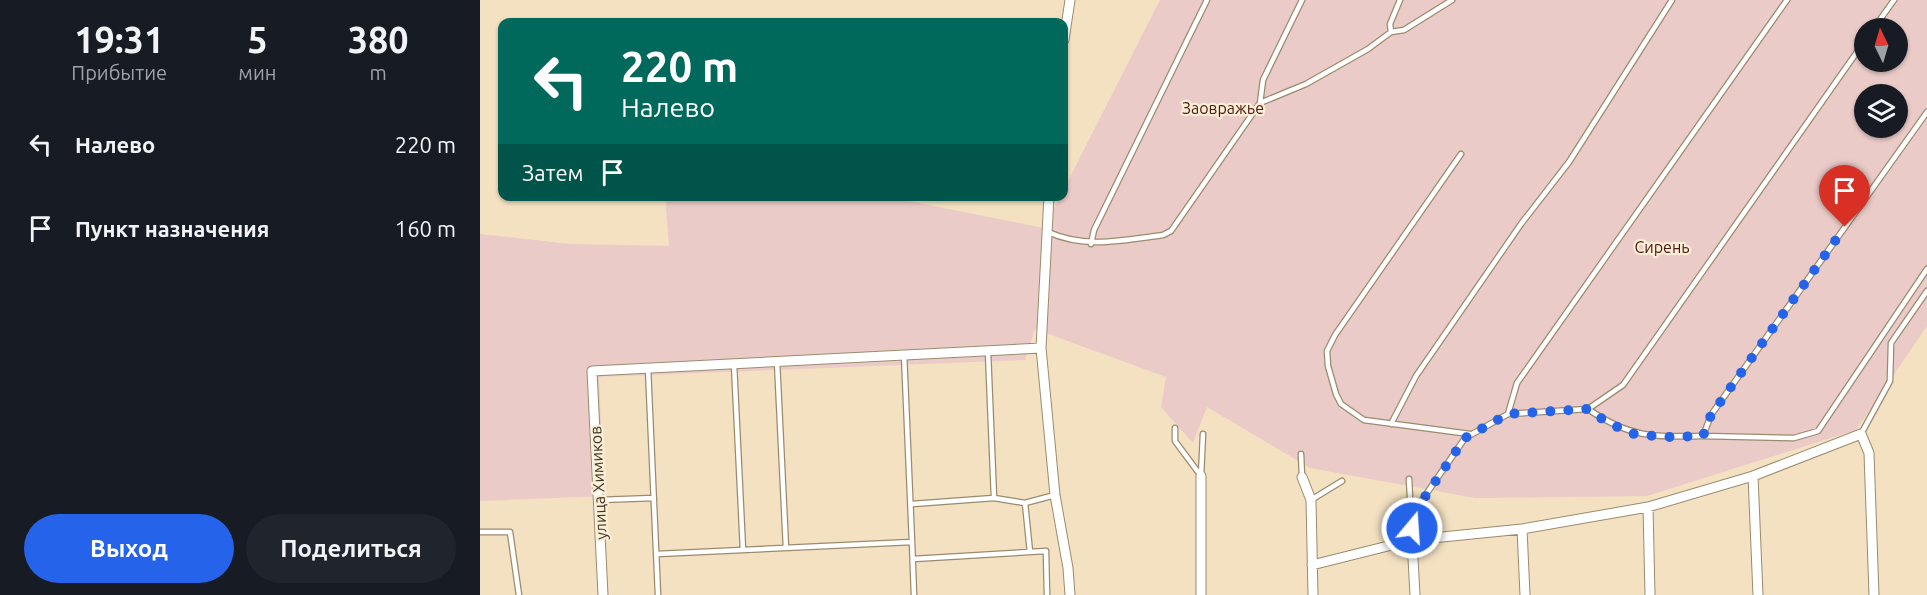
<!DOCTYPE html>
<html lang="ru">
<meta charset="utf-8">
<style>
body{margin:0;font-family:Ubuntu,sans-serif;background:#20242c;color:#f1f3f6;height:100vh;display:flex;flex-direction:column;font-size:22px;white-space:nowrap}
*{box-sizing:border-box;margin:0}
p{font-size:20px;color:#9ea1a6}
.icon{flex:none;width:33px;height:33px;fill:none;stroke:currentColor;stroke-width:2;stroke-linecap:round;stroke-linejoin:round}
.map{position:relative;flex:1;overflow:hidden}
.details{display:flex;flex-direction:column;background:#171b24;width:480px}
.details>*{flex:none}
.banner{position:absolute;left:18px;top:18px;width:570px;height:183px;border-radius:12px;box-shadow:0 2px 4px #0004;background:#00695c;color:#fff;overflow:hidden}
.needle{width:39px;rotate:355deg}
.fabs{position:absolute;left:1374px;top:18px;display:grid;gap:12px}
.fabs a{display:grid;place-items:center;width:54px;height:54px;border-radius:50%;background:#171b24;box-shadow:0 2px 4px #0004;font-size:30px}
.pin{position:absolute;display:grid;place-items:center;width:51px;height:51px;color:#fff;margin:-62px -26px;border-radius:50% 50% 50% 0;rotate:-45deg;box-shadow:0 0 6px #0007}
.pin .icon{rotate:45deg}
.me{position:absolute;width:66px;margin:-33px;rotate:18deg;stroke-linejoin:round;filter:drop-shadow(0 0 4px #0008)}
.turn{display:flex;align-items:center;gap:21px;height:126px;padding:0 24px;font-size:27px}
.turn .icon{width:78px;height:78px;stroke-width:2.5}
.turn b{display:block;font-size:42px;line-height:51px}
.then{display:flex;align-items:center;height:57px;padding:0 24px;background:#0003;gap:12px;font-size:22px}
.eta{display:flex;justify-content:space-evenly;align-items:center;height:102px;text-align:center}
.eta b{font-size:36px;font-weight:600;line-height:42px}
.button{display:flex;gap:12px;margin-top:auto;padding:12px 24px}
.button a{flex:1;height:69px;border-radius:36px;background:#2563eb;color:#fff;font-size:24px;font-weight:600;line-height:69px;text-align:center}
.button a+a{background:#20242c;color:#f1f3f6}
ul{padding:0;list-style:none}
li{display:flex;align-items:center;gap:18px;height:84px;padding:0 24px}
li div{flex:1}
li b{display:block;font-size:22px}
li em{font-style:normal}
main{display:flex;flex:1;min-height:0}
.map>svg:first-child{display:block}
.green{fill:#ebcbc7;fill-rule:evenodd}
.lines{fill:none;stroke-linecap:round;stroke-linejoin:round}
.service-casing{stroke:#9b8b6e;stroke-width:7}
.minor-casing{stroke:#9b8b6e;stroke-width:11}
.service{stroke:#fff;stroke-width:4.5}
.minor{stroke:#fff;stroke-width:9}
.route{stroke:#2563eb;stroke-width:10;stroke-dasharray:0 18}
.labels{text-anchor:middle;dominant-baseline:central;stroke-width:4.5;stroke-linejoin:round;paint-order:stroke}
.park-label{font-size:16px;fill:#4f1614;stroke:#fdefd6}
.street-label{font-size:16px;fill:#3d362a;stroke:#fdefd6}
</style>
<main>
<section class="details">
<div class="eta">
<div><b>19:31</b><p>Прибытие</p></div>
<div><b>5</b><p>мин</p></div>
<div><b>380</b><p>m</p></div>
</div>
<ul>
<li><svg class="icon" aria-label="left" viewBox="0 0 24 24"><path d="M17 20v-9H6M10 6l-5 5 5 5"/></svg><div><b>Налево</b></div><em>220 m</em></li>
<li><svg class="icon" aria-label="arrive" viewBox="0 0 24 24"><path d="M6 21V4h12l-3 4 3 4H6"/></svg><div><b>Пункт назначения</b></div><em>160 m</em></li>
</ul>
<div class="button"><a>Выход</a><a>Поделиться</a></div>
</section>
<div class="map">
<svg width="1447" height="595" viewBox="0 0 1447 595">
<rect width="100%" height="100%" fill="#f3e1c2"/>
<path class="green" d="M680 0H1447V326L1376 430 1167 496 995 498 830 468 727 407 713 443 681 407 686 377 555 329 545 360 119 377 124 496 0 501V234L90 244 189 246 185 196 421 197 429 201 564 228 580 197 584 196V189ZM1384 28H1418V62H1384ZM1384 94H1418V128H1384Z"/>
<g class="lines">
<defs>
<path id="service" d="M1394 28 1414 0
M911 32 910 24 920 0
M780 103 826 84 888 49 911 32 924 30 972 0
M981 154 855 335 847 351 848 366 856 394 861 404 884 420 990 434
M568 232C605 249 644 240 683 235L691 231 780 103 783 80 822 0
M611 244 614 230 727 0
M297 361 306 548
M254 364 263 550
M168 368 178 595
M1108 409C1150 438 1174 437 1223 436L1231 415 1447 112
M1028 414 1108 409 1143 385 1384 42
M911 424 936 376 1041 224 1089 162 1192 0
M695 428V441L721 476
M1381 434 1410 381 1411 343 1447 291
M1223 436 1314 438 1338 431 1447 269
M821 454 822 477
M721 476 723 434
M929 479 931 516
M514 498 545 503 575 495
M119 500 174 498
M831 500 862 481
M545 503 550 552
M432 504 514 498 508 352
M0 532H30L39 595
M932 540 931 516 985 438 1028 414 1037 383 1307 0
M432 542 434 595
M177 554 432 542 424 354
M433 559 566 551 567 595"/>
<path id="minor" d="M584 40 590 0
M569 196 561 348 575 495 588 568 590 595
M721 476V595
M1273 476 1278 595
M822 477 831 500 833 595
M1168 507 1170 595
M1042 529 1045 595
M932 540 935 595
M832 565 932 540 1042 529 1168 507 1273 476 1381 434 1389 453 1394 595
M123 595 112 371 561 348"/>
</defs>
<use href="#service" class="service-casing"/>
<use href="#minor" class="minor-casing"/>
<use href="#service" class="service"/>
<use href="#minor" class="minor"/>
</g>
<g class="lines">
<path class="route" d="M932 528V516L985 438 1028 414 1108 409 1128 423 1154 434 1185 437 1223 436 1231 415 1365 227"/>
</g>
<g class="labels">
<g class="park-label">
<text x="743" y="108">Заовражье</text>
<text x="1182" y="247">Сирень</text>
</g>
<g class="street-label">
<text transform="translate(118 483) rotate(-93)">улица Химиков</text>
</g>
</g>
</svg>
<div class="fabs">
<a><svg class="needle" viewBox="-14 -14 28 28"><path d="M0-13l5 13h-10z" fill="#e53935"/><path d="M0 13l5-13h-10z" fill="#9ea1a6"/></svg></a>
<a><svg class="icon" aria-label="layers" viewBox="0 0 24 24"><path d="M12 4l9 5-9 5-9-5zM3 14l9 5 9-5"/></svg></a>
</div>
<div class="pin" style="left:1365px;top:227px;background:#d93025"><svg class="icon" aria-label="arrive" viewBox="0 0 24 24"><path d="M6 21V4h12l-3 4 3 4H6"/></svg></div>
<svg class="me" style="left:932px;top:528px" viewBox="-20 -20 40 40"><circle r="17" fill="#2563eb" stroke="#fff" stroke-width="3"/><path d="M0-11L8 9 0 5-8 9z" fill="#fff"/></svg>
<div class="banner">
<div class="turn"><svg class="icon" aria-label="left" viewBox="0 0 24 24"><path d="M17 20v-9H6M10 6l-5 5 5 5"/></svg><div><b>220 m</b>Налево</div></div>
<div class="then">Затем<svg class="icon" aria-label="arrive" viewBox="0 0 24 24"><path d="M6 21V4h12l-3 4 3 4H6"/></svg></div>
</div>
</div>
</main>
